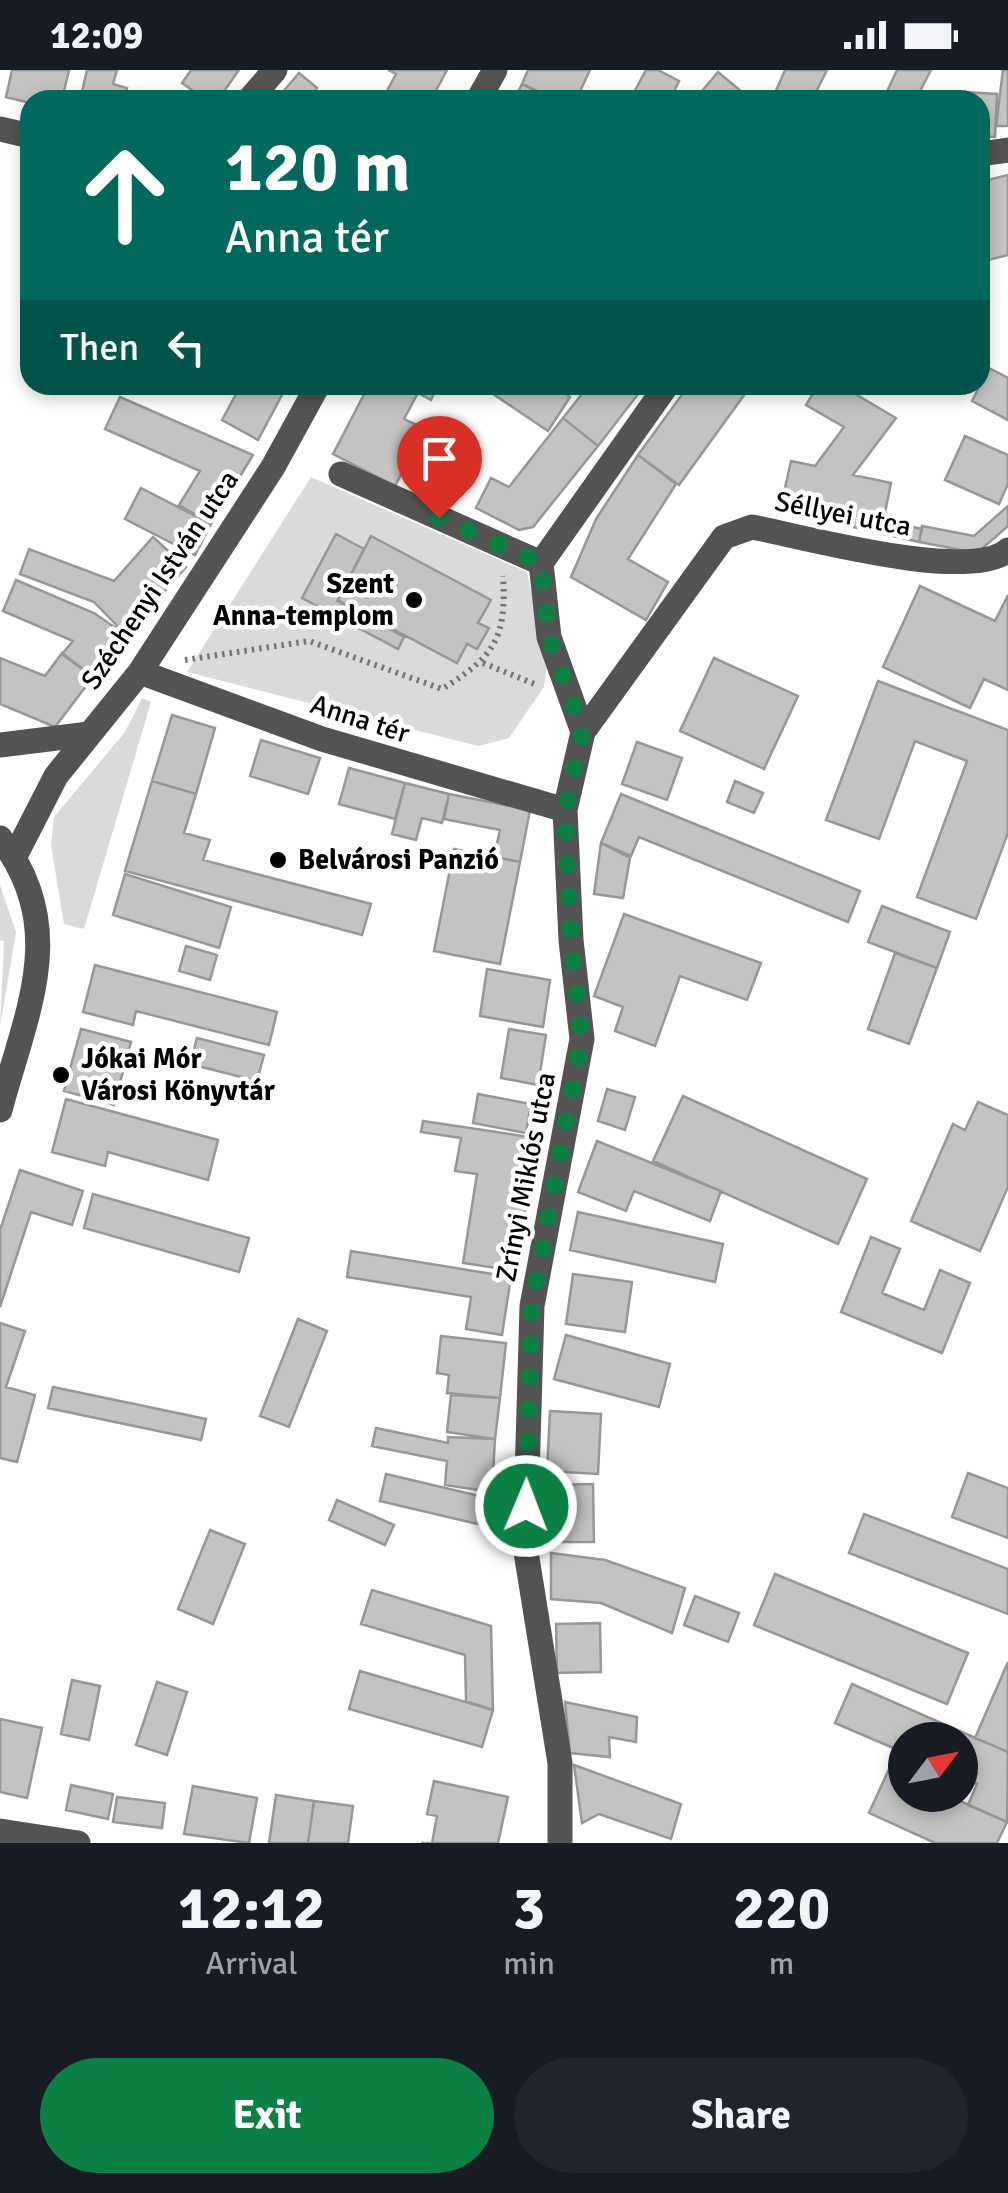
<!DOCTYPE html>
<meta charset="utf-8">
<style>
body{margin:0;font-family:Signika,sans-serif;background:#20242c;color:#f1f3f6;height:100vh;display:flex;flex-direction:column;font-size:38px;white-space:nowrap}
*{box-sizing:border-box;margin:0}
p{font-size:32px;color:#9ea1a6}
.icon{flex:none;width:55px;height:55px;fill:none;stroke:currentColor;stroke-width:2;stroke-linecap:round;stroke-linejoin:round}
.map{position:relative;height:1773px;overflow:hidden}
.side{display:flex;flex-direction:column;background:#171b24;flex:1}
.side>*{flex:none}
.hud{position:absolute;left:20px;top:20px;width:970px;height:305px;border-radius:30px;box-shadow:0 5px 15px #0003;background:#00695c;color:#fff;overflow:hidden}
.needle{width:65px;rotate:58deg}
.controls{position:absolute;left:888px;top:1652px;display:grid;gap:20px}
.controls a{display:grid;place-items:center;width:90px;height:90px;border-radius:50%;background:#171b24;box-shadow:0 5px 15px #0003;font-size:50px}
.pin{position:absolute;display:grid;place-items:center;width:85px;height:85px;color:#fff;margin:-102px -42px;border-radius:50% 50% 50% 0;rotate:-45deg;box-shadow:0 0 10px #0007}
.pin .icon{rotate:45deg}
.me{position:absolute;width:110px;margin:-55px;rotate:1deg;stroke-linejoin:round;filter:drop-shadow(0 0 8px #0008)}
.turn{display:flex;align-items:center;gap:35px;height:210px;padding:0 40px;font-size:45px}
.turn .icon{width:130px;height:130px;stroke-width:2.5}
.turn b{display:block;font-size:70px;line-height:85px}
.then{display:flex;align-items:center;height:95px;padding:0 40px;background:#0003;gap:20px;font-size:38px}
.eta{display:flex;justify-content:space-evenly;align-items:center;height:170px;text-align:center}
.eta b{font-size:60px;font-weight:800;line-height:70px}
.primary-button{display:flex;gap:20px;margin-top:auto;padding:20px 40px}
.primary-button a{flex:1;height:115px;border-radius:60px;background:#0b8043;color:#fff;font-size:40px;font-weight:800;line-height:115px;text-align:center}
.primary-button a+a{background:#20242c;color:#f1f3f6}
.status{display:flex;justify-content:space-between;align-items:center;height:70px;padding:0 50px;background:#171b24;direction:ltr}
.status svg{height:28px;fill:currentColor}
.map>svg:first-child{display:block}
.green{fill:#dadada}
.building{fill:#c3c3c3;stroke:#979797;stroke-width:2.5}
.lines{fill:none;stroke-linecap:round;stroke-linejoin:round}
.path{stroke:#757575;stroke-width:6;stroke-dasharray:2.5 5;stroke-linecap:butt}
.minor{stroke:#535353;stroke-width:25}
.route{stroke:#0b8043;stroke-width:18;stroke-dasharray:0 32.4}
.poi-dot{fill:#000;stroke:#fff;stroke-width:4}
.labels{text-anchor:middle;dominant-baseline:central;stroke-width:9;stroke-linejoin:round;paint-order:stroke}
.street-label{font-size:28px;fill:#000;stroke:#fff}
.poi-label{font-size:28px;font-weight:bold;fill:#000;stroke:#fff;text-anchor:start}
</style>
<div class="status"><b>12:09</b><svg viewBox="0 0 49 12"><path d="M0 12V9h3v3zM5 12V6h3v6zM10 12V3h3v9zM15 12V0h3v12zM26 1h20v11H26zM47 4h2v5h-2z"/></svg></div>
<div class="map">
<svg width="1008" height="1773" viewBox="0 0 1008 1773">
<rect width="100%" height="100%" fill="#fff"/>
<path class="green" d="M311 407 527 502 547 594 544 617 509 668 478 676 187 602Z
M142 628 151 632 84 859 64 854 51 775 54 747 125 662Z
M0 815 16 862 0 957 4 871 0 870Z"/>
<path class="building" d="M12 0H69L62 30 30 33 6 27Z
M87 0H117L113 14 127 18 124 30H80Z
M191 0H239L218 30H206L182 13Z
M388 0H447L431 30H382L396 4Z
M528 0H590L576 30H556L522 14Z
M646 0H658L679 11 670 30H630Z
M785 0H827L812 30H772Z
M897 0H931L916 29 941 30H883Z
M1003 0H1008V56H996Z
M718 2 748 27 746 30H713L702 21Z
M299 3 317 18 307 30H276Z
M522 14 554 30H514Z
M965 22 997 24 995 67 980 66V30H961Z
M1008 105V185L980 192V112Z
M989 298 1008 308V350L972 331Z
M241 315H268L283 323 258 370 222 350Z
M369 315H438L431 330 418 323 404 349 425 359 395 416 333 384Z
M495 315H552L570 327 548 361 490 322Z
M589 315H645L598 376 563 348Z
M689 315H738L747 321 679 415 638 385Z
M818 315H840L896 348 853 405 891 413 881 463 780 441 791 391 815 396 844 357 806 335Z
M120 327 253 385 211 454 179 435 200 401 105 359Z
M563 348 598 376 533 457 519 460 476 438 491 408 509 417Z
M965 366 1008 385V414L999 434 945 410Z
M638 385 676 414 628 489 668 512 646 550 571 507 596 449Z
M141 418 211 454 195 485 125 449Z
M1008 436V456L977 483 919 472 922 456 974 466Z
M887 451 922 459 919 472 884 464Z
M336 464 364 479 337 531 404 567 398 579 302 528Z
M371 466 491 530 478 553 489 558 477 579 467 574 457 593 338 530Z
M153 467 186 497 126 565 94 532 20 504 29 479 114 511Z
M16 510 94 543 126 565 93 607 62 584 73 571 3 541Z
M920 516 995 551 1008 525V620L984 609 970 638 883 597Z
M62 583 93 607 55 657 0 634V588L45 606Z
M714 588 798 626 764 699 680 661Z
M878 611 1008 660V763L976 849 917 827 967 691 915 671 879 769 826 750Z
M172 645 215 658 196 724 152 711Z
M261 670 320 688 308 724 250 706Z
M637 672 682 688 667 730 622 714Z
M349 698 405 713 395 749 339 734Z
M152 711 196 724 184 763 210 770 203 790 371 834 362 865 125 801Z
M735 711 763 723 754 743 727 732Z
M405 713 449 724 442 753 422 748 416 770 392 764Z
M449 724 530 740 520 792 494 787 500 760 444 749Z
M621 724 860 821 848 852 639 767 631 786 601 773Z
M601 773 630 788 623 828 594 824Z
M454 779 520 792 500 894 434 881Z
M125 804 231 837 219 878 113 845Z
M882 836 950 862 937 898 868 872Z
M624 844 761 893 747 930 680 906 655 976 615 961 623 937 594 926Z
M186 876 217 885 210 910 179 901Z
M895 883 937 898 909 974 868 959Z
M95 895 277 942 269 975 136 941 133 955 83 942Z
M487 899 550 910 543 957 480 946Z
M81 959 131 972 114 1035 64 1021Z
M509 959 546 965 538 1015 501 1008Z
M197 968 264 985 257 1011 190 994Z
M607 1019 635 1027 625 1060 598 1051Z
M478 1024 531 1034 526 1063 473 1053Z
M683 1026 867 1109 838 1174 653 1091Z
M66 1029 218 1070 208 1110 108 1082 105 1096 52 1082Z
M978 1032 1008 1045V1117L980 1181 911 1151 953 1054 965 1060Z
M423 1051 536 1068 516 1201 463 1193 477 1104 455 1101 461 1068 421 1062Z
M597 1071 721 1121 710 1151 634 1121 626 1141 578 1122Z
M20 1100 83 1121 72 1155 31 1142 0 1237V1160Z
M93 1124 249 1168 239 1202 84 1158Z
M578 1142 723 1174 715 1212 570 1180Z
M871 1167 900 1179 882 1223 924 1240 940 1200 970 1213 942 1283 841 1242Z
M351 1181 511 1207 502 1265 466 1259 471 1227 347 1207Z
M573 1204 632 1212 625 1262 566 1254Z
M298 1249 327 1261 289 1357 260 1346Z
M0 1253 25 1261 6 1317 35 1325 17 1392 0 1388Z
M566 1265 670 1294 659 1337 554 1309Z
M441 1266 506 1273 500 1328 447 1323 449 1305 437 1303Z
M53 1317 206 1349 201 1370 48 1338Z
M451 1325 500 1328 495 1369 447 1362Z
M550 1341 601 1344 598 1404 547 1401Z
M376 1358 448 1373V1367L495 1369 492 1422 445 1415 447 1391 372 1376Z
M968 1403 1008 1418V1468L952 1447Z
M386 1404 492 1429 486 1456 380 1431Z
M593 1414 594 1472H549L548 1415Z
M337 1430 394 1455 385 1475 329 1450Z
M864 1444 1008 1499V1544L849 1483Z
M210 1460 245 1474 213 1554 178 1539Z
M551 1483 605 1490 685 1518 672 1563 601 1533 551 1529Z
M775 1504 968 1583 947 1634 754 1555Z
M372 1520 491 1556 493 1640 466 1631 465 1585 361 1554Z
M695 1526 739 1543 728 1572 684 1555Z
M600 1553 601 1602 557 1603 556 1554Z
M1008 1592V1682L975 1668Z
M360 1601 493 1640 482 1677 349 1639Z
M72 1610 100 1616 89 1670 61 1664Z
M157 1612 187 1622 167 1685 136 1675Z
M852 1614 1008 1682 1007 1752 968 1735 977 1714 960 1707V1670H905V1683L835 1653Z
M565 1632 637 1647 636 1672 609 1667 610 1687 570 1683Z
M0 1649 42 1658 27 1728 0 1722Z
M574 1695 681 1734 671 1769 599 1744 582 1753Z
M889 1699 905 1706V1725H947L1007 1752 997 1773H935L869 1743Z
M434 1711 508 1727 498 1773H421H432L437 1746 427 1744Z
M71 1715 113 1724 108 1749 66 1740Z
M193 1716 257 1728 249 1773 184 1764Z
M276 1725 314 1731 308 1773H269Z
M117 1727 165 1733 162 1758 113 1752Z
M314 1731 353 1736 348 1773H308Z"/>
<g class="lines">
<path class="path" d="M185 590 309 571 442 619C494 587 507 568 503 506
M483 593 537 615"/>
<path class="minor" d="M249 30 275 0
M478 30 495 0
M0 59 30 66
M980 84 1008 80
M341 404 541 493 549 567 583 662
M541 493 667 315
M140 602 322 669 565 740
M0 675 89 664
M0 768C70 858 26 942 0 1040
M15 786 56 706 140 602 273 397 318 315
M0 1761 78 1773
M560 1773V1693L525 1476 532 1236 582 969 571 870 565 740 583 662 724 467 752 457C804 467 970 513 1008 480"/>
</g>
<g class="lines">
<path class="route" d="M439 448 541 493 549 566 583 662 565 740 571 870 582 968 532 1236 526 1436"/>
</g>
<g class="poi-dot">
<circle cx="414" cy="530" r="10"/>
<circle cx="278" cy="790" r="10"/>
<circle cx="61" cy="1005" r="10"/>
</g>
<g class="labels">
<g class="street-label">
<text transform="translate(843 444) rotate(11)">Séllyei utca</text>
<text transform="translate(160 510) rotate(-56)">Széchenyi István utca</text>
<text transform="translate(360 649) rotate(18)">Anna tér</text>
<text transform="translate(526 1107) rotate(-79)">Zrínyi Miklós utca</text>
</g>
<g class="poi-label">
<text x="394" y="514" text-anchor="end">Szent<tspan x="394" dy="32">Anna-templom</tspan></text>
<text x="298" y="790">Belvárosi Panzió</text>
<text x="81" y="989">Jókai Mór<tspan x="81" dy="32">Városi Könyvtár</tspan></text>
</g>
</g>
</svg>
<div class="controls">
<a><svg class="needle" viewBox="-14 -14 28 28"><path d="M0-13l5 13h-10z" fill="#e53935"/><path d="M0 13l5-13h-10z" fill="#9ea1a6"/></svg></a>
</div>
<div class="pin" style="left:439px;top:448px;background:#d93025"><svg class="icon" aria-label="arrive" viewBox="0 0 24 24"><path d="M6 21V4h12l-3 4 3 4H6"/></svg></div>
<svg class="me" style="left:526px;top:1436px" viewBox="-20 -20 40 40"><circle r="17" fill="#0b8043" stroke="#fff" stroke-width="3"/><path d="M0-11L8 9 0 5-8 9z" fill="#fff"/></svg>
<div class="hud">
<div class="turn"><svg class="icon" aria-label="ahead" viewBox="0 0 24 24"><path d="M12 20V5M6 11l6-6 6 6"/></svg><div><b>120 m</b>Anna tér</div></div>
<div class="then">Then<svg class="icon" aria-label="left" viewBox="0 0 24 24"><path d="M17 20v-9H6M10 6l-5 5 5 5"/></svg></div>
</div>
</div>
<section class="side">
<div class="eta">
<div><b>12:12</b><p>Arrival</p></div>
<div><b>3</b><p>min</p></div>
<div><b>220</b><p>m</p></div>
</div>
<div class="primary-button"><a>Exit</a><a>Share</a></div>
</section>
